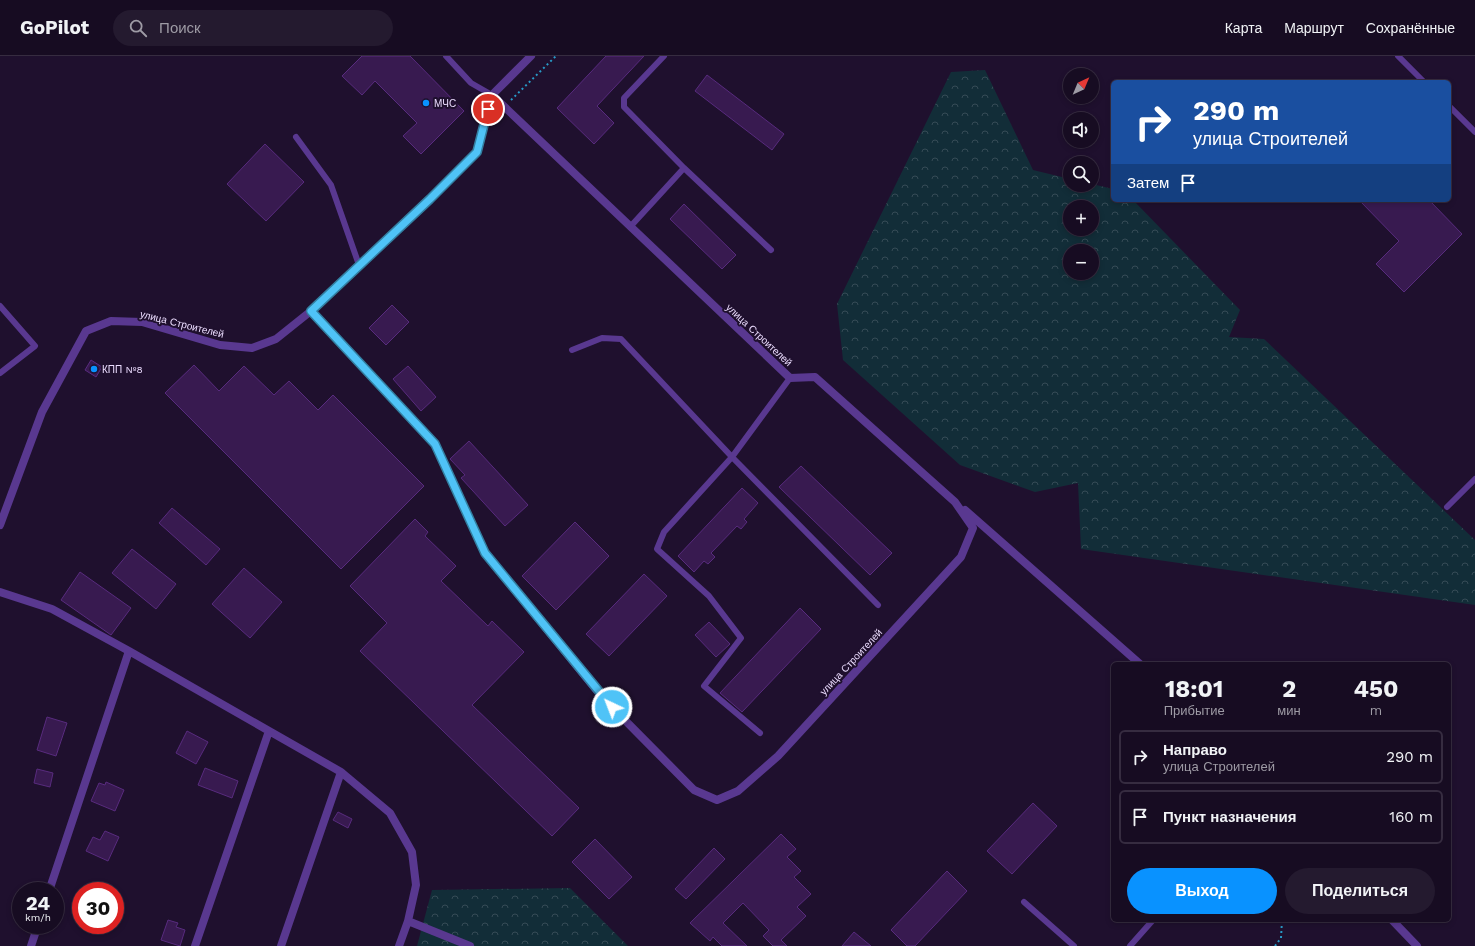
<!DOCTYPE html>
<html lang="ru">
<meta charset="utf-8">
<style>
body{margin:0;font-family:"Work Sans",sans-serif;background:#241a2f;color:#f1f3f6;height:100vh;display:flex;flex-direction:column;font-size:15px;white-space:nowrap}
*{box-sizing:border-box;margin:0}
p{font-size:13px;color:#9e9ba5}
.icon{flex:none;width:22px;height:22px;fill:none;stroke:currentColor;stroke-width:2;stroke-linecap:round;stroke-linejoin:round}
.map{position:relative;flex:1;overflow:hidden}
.drawer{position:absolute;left:1111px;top:606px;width:340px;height:260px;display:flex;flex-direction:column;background:#170c22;border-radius:6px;box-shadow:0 2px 6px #0003,0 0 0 1px #362c40}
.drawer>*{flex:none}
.guide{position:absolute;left:1111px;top:24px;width:340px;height:122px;border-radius:6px;box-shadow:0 2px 6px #0003,0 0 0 1px #362c40;background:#1a4fa0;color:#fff;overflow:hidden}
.needle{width:26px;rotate:44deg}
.fabs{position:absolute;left:1063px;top:12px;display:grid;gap:8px}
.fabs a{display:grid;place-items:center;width:36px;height:36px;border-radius:50%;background:#170c22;box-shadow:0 2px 6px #0003,0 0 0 1px #362c40;font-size:20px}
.speed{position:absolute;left:12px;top:826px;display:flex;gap:8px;font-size:20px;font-weight:700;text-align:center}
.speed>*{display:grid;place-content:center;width:52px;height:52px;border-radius:50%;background:#170c22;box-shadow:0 2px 6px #0003,0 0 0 1px #362c40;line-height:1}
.speed small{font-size:10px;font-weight:400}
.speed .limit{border:6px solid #d22;background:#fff;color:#111}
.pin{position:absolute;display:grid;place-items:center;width:34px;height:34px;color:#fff;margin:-17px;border:2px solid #fff;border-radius:50%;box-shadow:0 1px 4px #0007}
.me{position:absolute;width:44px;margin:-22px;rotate:317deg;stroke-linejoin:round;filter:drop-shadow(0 0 3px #0008)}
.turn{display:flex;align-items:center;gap:14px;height:84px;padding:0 16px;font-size:18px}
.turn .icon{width:52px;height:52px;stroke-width:2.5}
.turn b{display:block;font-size:28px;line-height:34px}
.then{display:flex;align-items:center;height:38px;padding:0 16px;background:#0003;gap:8px;font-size:15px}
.eta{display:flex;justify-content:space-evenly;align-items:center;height:68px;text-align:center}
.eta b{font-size:24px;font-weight:700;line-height:28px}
.action{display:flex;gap:8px;margin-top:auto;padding:8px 16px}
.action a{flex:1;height:46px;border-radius:24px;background:#0992ff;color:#fff;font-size:16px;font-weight:700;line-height:46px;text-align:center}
.action a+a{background:#241a2f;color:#f1f3f6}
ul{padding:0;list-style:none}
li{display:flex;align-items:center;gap:12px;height:54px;margin:0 8px 6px;padding:0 8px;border:2px solid #362c40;border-radius:6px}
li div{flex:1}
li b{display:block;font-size:15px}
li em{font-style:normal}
header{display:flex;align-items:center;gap:24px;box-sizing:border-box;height:56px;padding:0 20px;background:#170c22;border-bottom:1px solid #362c40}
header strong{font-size:19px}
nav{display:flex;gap:22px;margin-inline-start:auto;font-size:14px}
.search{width:280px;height:36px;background:#241a2f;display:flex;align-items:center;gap:10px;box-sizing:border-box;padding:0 14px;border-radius:22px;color:#9e9ba5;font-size:15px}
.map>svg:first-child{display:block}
.forest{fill:url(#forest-crowns);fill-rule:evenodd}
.building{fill:#381a50;stroke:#582b7e}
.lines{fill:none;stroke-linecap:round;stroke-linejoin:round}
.path{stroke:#289bc8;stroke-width:2;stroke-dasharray:2 3;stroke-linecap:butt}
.service{stroke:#593890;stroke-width:6}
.minor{stroke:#593890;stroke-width:8}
.route-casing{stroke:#337fa1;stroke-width:10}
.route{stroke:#4fc3f7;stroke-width:7}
.poi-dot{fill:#0992ff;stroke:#1f102e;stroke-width:1.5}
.labels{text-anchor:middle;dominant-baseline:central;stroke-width:4;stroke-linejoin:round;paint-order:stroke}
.poi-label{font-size:10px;fill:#ecddff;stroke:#1f102e;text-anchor:start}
.street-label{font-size:10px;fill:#ecddff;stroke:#1f102e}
</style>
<header>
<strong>GoPilot</strong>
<div class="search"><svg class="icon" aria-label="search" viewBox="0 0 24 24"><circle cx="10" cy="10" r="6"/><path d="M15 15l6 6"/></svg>Поиск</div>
<nav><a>Карта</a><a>Маршрут</a><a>Сохранённые</a></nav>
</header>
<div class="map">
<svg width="1475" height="890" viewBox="0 0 1475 890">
<defs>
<pattern id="forest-crowns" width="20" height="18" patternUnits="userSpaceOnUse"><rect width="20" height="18" fill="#122d38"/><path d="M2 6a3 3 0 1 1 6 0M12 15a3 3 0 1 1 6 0" fill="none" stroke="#354b56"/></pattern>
</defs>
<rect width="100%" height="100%" fill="#1f102e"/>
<path class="forest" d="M985 14 1033 114 1070 123V129L1092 128 1113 133V144H1133L1240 254 1229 281 1264 283 1475 484V549L1081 493 1078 427 1035 436 960 409 843 304 837 248 951 16ZM1070 151H1092V173H1070ZM1070 195H1092V217H1070Z
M570 832 628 890H417L432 834Z"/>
<path class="building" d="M362 0H410L464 55 421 98 403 80 417 67 375 25 362 39 342 20Z
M606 0H644L597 50 614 67 594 88 557 52Z
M707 19 784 78 772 94 695 35Z
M265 88 304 126 266 165 227 128Z
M1359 144H1429L1462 178 1404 236 1376 208 1399 185Z
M684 148 736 199 722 213 670 163Z
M392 249 409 266 386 289 369 272Z
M91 304 102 311 96 321 85 314Z
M194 309 219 335 244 310 274 339 289 325 318 354 333 339 424 430 341 513 165 337Z
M408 310 436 341 421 355 393 323Z
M469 385 528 449 505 470 461 422 465 419 450 403Z
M801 410 892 497 870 519 779 431Z
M742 432 758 447 744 463 747 466 741 473 737 470 711 497 715 501 708 508 704 505 694 516 678 500Z
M172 452 220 493 206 509 159 467Z
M415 463 428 476 425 480 456 510 441 525 488 570 492 565 524 596 472 649 579 752 552 780 360 595 387 567 350 530Z
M575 466 609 500 556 554 522 520Z
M132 493 176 528 156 553 112 517Z
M244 512 282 546 250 582 212 548Z
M80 516 131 552 111 579 61 544Z
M644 518 667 540 609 600 586 578Z
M800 552 821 573 742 656 720 637Z
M709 566 730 588 716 601 695 579Z
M47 661 67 667 56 700 37 694Z
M187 675 208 686 196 708 176 697Z
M205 712 238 725 232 742 198 729Z
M37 713 53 717 50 731 34 727Z
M106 726 124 734 115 755 91 745 99 727 105 729Z
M1033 747 1057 770 1012 818 987 795Z
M338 756 352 763 348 772 333 764Z
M105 775 119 781 108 805 86 795 93 781 100 784Z
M781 778 796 793 787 801 801 815 794 821 811 838 797 851 806 860 781 884 787 890H773L763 880 769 874 743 847 723 867 747 890H722L713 881 710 885 690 867Z
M595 783 632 821 609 843 572 806Z
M714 792 725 803 686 843 675 833Z
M947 815 967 835 915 890H907L891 874Z
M168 864 178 867 176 871 185 874 180 890 161 884Z
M854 876 871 890H842Z"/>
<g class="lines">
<path class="path" d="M511 44 556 0
M1275 890 1281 882 1282 864"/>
<path class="service" d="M446 0 471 27 492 39
M664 0 624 42V51L684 112 771 194
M1398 0 1424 26
M1449 50 1475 76
M296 81 331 129 359 209
M630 171 684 112
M0 250 35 290 0 317
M572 294 602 282 621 283 732 401 878 549
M1447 451 1475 423
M760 677 704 630 741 582 709 540 657 493 664 476 732 401 790 322
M1024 846 1074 890
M1130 890 1153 864"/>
<path class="minor" d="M311 255 435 388 485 497 602 641 694 734 717 744 738 735 778 700 961 501 973 472 955 446 815 321 790 322 492 39
M965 454 1140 608
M0 469 42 356 86 275 111 265 142 266 220 289 252 292 276 283 311 255 430 143 477 96 492 39 531 0
M0 536 52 553 129 595 341 716 390 757 412 796 416 829 408 865 399 890
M49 835 129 595
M1392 864 1417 890
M408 865 470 890
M31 890 38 869
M195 890 269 675
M281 890 341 716"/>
</g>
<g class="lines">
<defs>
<path id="route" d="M488 53 477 96 430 143 311 255 435 388 485 497 612 651"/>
</defs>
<use href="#route" class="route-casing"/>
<use href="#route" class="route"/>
</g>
<g class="poi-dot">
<circle cx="426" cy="47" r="4"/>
<circle cx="94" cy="313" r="4"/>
</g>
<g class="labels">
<g class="poi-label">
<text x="434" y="47">МЧС</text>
<text x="102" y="313">КПП №8</text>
</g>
<g class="street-label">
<text transform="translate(182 268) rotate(14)">улица Строителей</text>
<text transform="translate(759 279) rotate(43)">улица Строителей</text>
<text transform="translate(851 606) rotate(-47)">улица Строителей</text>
</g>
</g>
</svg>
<div class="fabs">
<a><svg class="needle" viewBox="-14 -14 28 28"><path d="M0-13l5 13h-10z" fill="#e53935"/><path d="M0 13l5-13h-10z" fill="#9e9ba5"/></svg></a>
<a><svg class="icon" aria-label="sound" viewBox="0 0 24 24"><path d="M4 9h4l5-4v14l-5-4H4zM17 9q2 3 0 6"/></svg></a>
<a><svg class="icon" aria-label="search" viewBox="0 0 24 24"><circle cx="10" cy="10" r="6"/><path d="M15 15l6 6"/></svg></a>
<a>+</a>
<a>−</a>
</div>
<div class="speed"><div>24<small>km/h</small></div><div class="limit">30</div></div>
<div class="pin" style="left:488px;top:53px;background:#d93025"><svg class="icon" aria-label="arrive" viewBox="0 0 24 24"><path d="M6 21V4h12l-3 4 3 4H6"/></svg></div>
<svg class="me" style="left:612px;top:651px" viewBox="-20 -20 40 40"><circle r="17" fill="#4fc3f7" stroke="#fff" stroke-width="3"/><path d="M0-11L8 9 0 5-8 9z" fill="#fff"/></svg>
<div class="guide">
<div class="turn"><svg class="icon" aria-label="right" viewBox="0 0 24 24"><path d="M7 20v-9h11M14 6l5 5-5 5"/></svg><div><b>290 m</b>улица Строителей</div></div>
<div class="then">Затем<svg class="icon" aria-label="arrive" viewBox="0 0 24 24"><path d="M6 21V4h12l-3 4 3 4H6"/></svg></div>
</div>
<section class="drawer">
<div class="eta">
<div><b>18:01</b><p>Прибытие</p></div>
<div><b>2</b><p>мин</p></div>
<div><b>450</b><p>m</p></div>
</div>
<ul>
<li><svg class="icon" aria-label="right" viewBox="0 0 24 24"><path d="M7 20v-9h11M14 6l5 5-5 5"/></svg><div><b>Направо</b><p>улица Строителей</p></div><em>290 m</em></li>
<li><svg class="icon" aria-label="arrive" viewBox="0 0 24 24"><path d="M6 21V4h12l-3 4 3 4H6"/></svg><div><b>Пункт назначения</b></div><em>160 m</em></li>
</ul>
<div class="action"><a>Выход</a><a>Поделиться</a></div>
</section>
</div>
